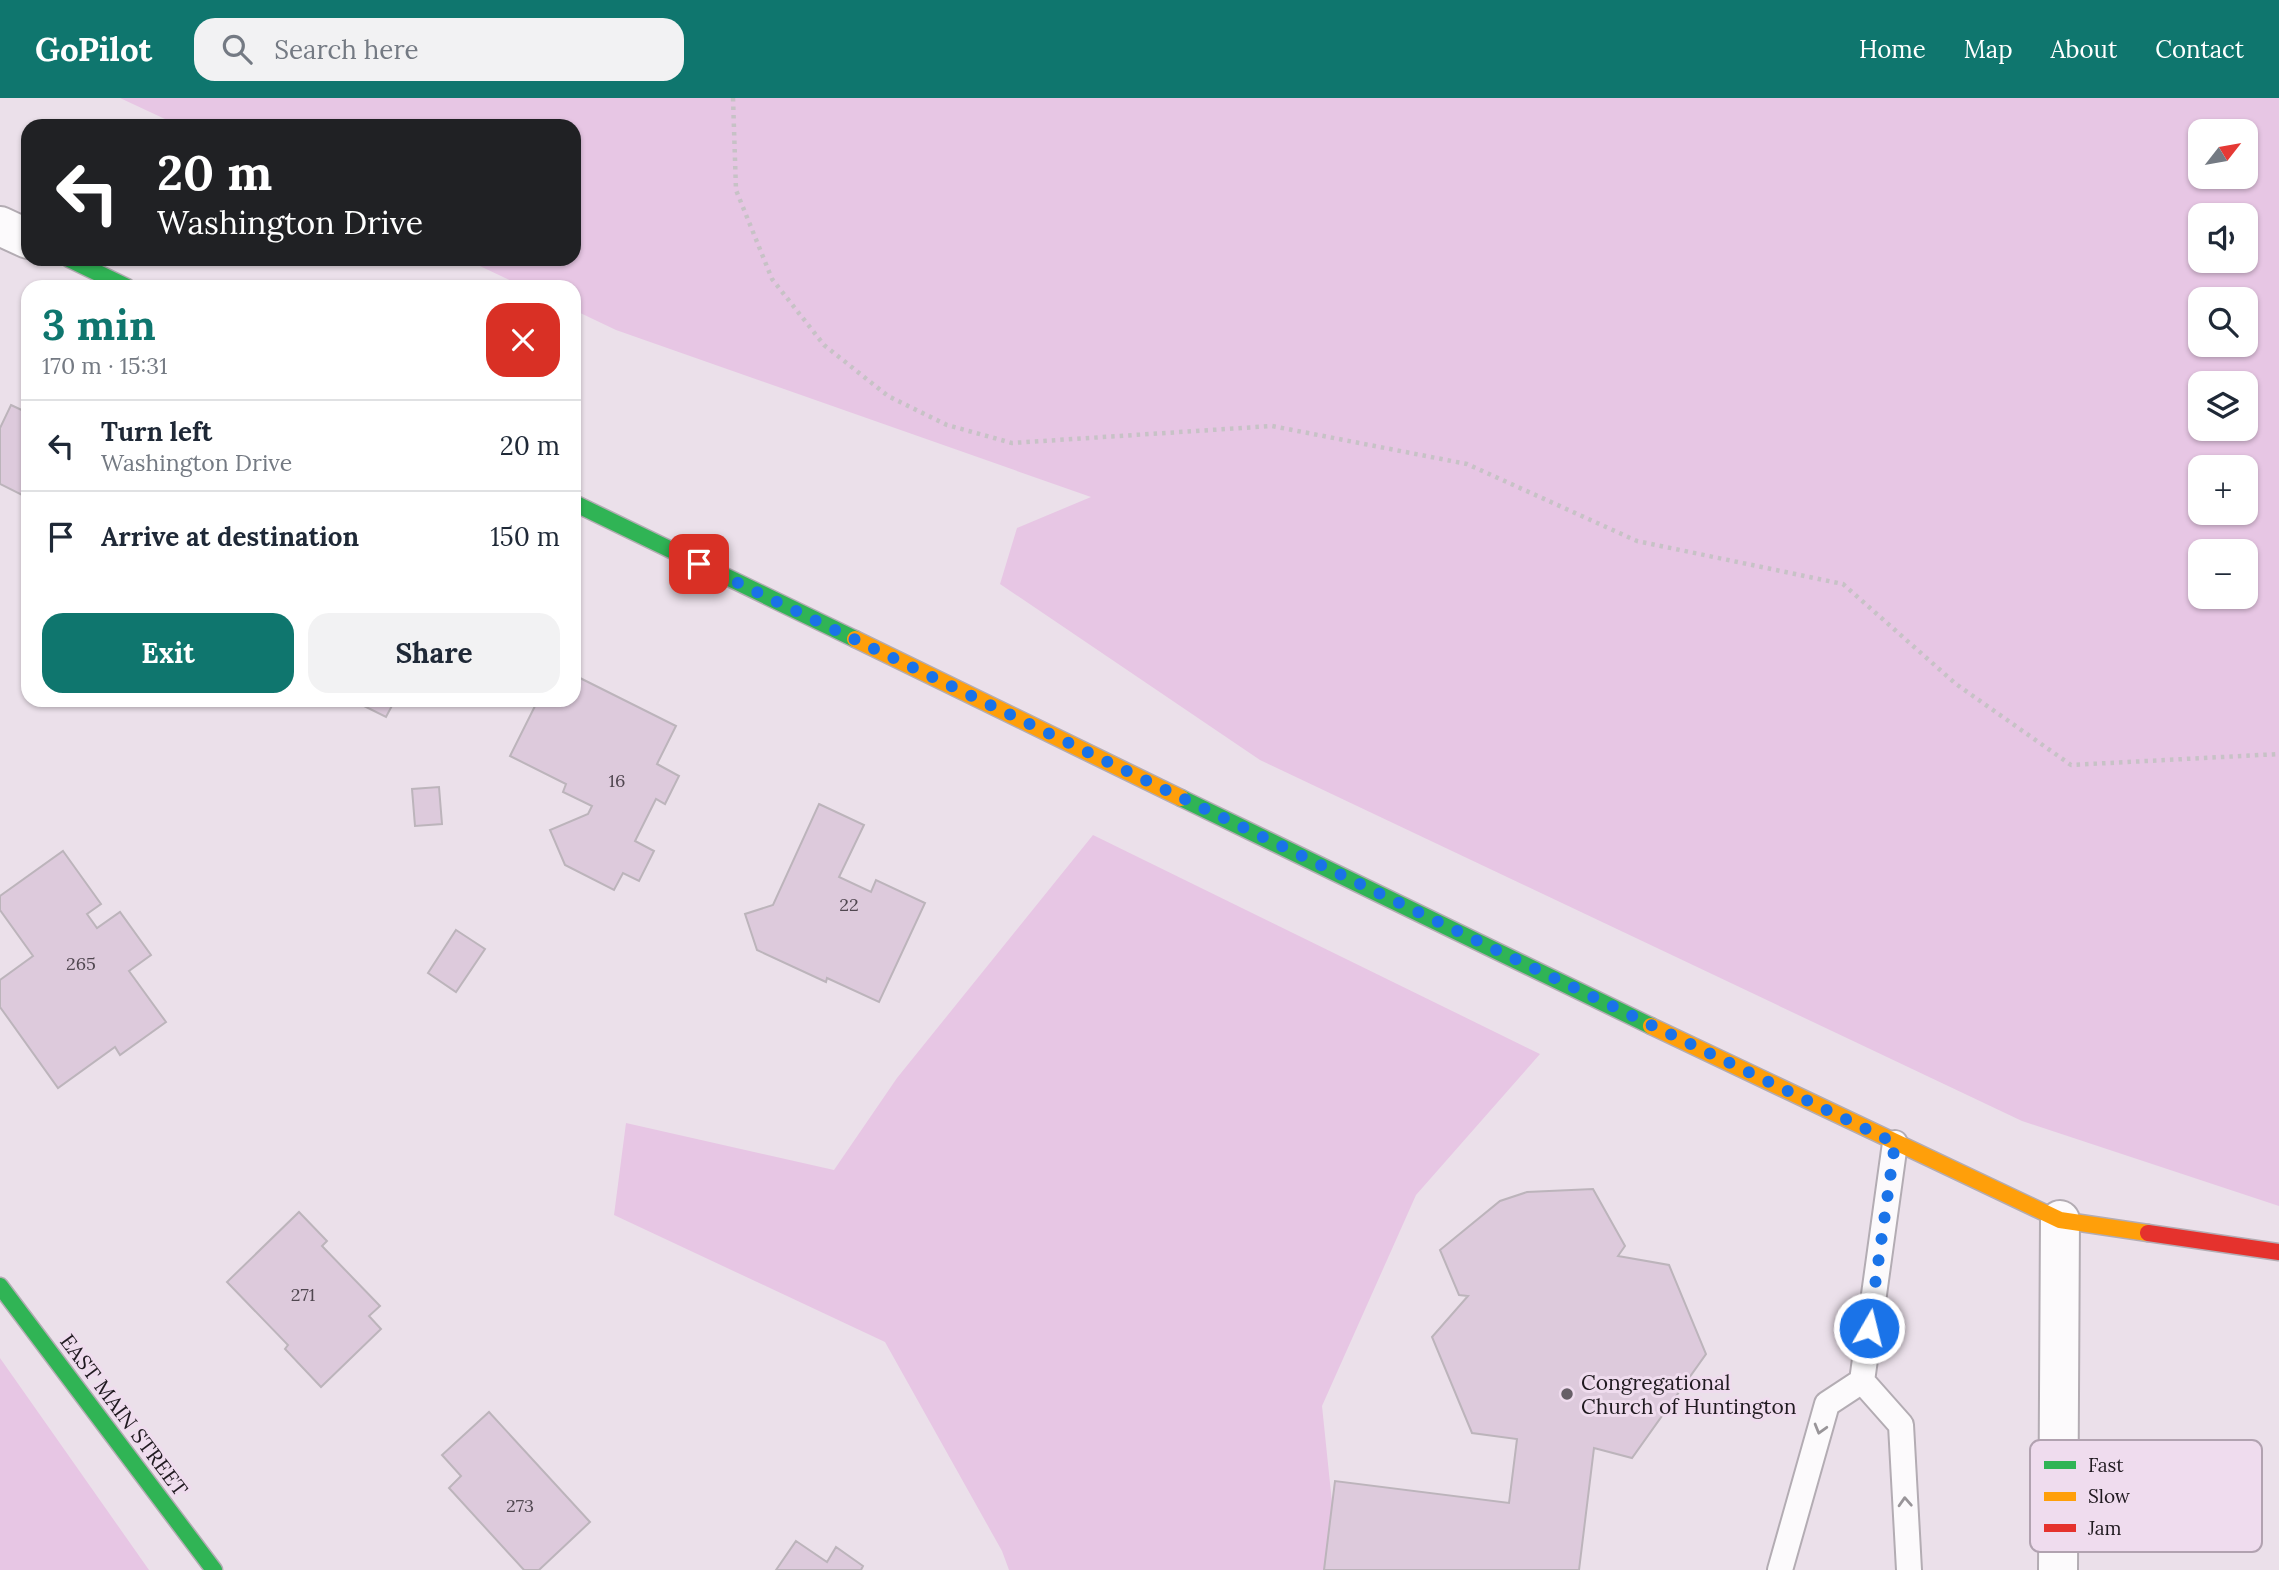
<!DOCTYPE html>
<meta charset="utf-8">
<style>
body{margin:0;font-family:Lora,serif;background:#f2f2f3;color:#1f2937;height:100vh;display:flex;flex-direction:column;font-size:26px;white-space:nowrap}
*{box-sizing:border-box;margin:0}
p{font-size:23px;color:#747a83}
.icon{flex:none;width:38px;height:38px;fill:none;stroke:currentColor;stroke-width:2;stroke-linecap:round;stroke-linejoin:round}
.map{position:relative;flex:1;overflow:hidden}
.sheet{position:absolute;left:21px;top:182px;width:560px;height:427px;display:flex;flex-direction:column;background:#fff;border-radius:21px;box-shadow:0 2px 5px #0004}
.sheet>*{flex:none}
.guide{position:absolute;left:21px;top:21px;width:560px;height:147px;border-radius:21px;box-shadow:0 2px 5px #0004;background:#202124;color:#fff;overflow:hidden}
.needle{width:46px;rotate:59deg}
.tools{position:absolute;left:2188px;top:21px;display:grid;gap:14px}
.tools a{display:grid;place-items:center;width:70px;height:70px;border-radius:14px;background:#fff;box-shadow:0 2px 5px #0004;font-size:35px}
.pin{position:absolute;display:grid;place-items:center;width:60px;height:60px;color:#fff;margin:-30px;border-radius:14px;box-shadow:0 4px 10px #0006}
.me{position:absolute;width:77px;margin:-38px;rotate:8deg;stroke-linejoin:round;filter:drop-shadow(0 0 5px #0008)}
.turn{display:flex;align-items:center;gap:24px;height:147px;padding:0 21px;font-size:32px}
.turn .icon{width:91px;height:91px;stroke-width:2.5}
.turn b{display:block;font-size:49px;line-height:60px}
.round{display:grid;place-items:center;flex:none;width:74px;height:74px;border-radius:21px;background:#f2f2f3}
.head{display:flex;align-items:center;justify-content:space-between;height:119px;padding:0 21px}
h1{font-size:42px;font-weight:700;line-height:52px;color:#0f766e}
.button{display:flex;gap:14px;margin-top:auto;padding:14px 21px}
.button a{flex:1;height:80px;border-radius:21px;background:#0f766e;color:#fff;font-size:28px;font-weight:700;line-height:80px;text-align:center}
.button a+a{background:#f2f2f3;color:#1f2937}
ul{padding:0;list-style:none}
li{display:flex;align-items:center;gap:21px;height:91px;padding:0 21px;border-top:2px solid #e0e1e3}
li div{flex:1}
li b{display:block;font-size:26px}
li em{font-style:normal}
header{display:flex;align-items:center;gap:42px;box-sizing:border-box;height:98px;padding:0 35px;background:#0f766e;color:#fff}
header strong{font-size:33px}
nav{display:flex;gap:38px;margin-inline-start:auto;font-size:24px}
.search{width:490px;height:63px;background:#f2f2f3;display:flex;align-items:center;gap:18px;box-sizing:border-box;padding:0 24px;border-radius:21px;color:#747a83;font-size:26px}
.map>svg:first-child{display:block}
.green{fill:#e7c6e4;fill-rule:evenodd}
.building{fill:#ddcadc;stroke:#bcb4bb;stroke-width:2}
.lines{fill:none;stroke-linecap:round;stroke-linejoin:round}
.lane-casing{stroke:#b3acb3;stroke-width:28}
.street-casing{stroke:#b3acb3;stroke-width:42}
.fast-casing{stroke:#b3acb3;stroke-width:19}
.slow-casing{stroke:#b3acb3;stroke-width:19}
.jam-casing{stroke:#b3acb3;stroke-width:19}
.path{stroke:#c7c2c6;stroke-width:4.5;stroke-dasharray:3.5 5;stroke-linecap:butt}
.lane{stroke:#fcfafc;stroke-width:24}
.street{stroke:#fcfafc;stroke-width:38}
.fast{stroke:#30b455;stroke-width:16}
.slow{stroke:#ff9f0a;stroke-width:16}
.jam{stroke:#e5322d;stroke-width:16}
.oneway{stroke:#999599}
.route{stroke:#1a73e8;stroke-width:12;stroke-dasharray:0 21.6}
.poi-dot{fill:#675f67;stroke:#efdcee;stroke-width:2.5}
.labels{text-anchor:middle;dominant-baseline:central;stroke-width:6;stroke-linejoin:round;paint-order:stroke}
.number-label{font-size:18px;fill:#504750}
.poi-label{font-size:21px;fill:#201a20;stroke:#efdcee;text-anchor:start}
.street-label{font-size:21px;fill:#201a20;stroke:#efdcee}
.key{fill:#efdcee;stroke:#b1a2b0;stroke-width:2}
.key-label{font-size:19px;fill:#201a20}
</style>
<header>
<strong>GoPilot</strong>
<div class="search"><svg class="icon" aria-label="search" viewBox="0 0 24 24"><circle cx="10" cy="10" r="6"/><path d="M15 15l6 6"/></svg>Search here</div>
<nav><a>Home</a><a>Map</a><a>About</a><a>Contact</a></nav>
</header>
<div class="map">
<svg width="2279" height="1472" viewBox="0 0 2279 1472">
<rect width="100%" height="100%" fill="#ebe0ea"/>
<path class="green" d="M120 0H2279V1108L2022 1023 1260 662 1000 486 1017 430 1091 399 616 232 574 212V189H524L465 161H574V28H180ZM2245 33V79H2200V33ZM2200 117H2245V163H2200ZM2245 201V247H2200V201ZM2245 285V331H2200V285ZM2200 369H2245V415H2200ZM2200 453H2245V499H2200Z
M1093 737 1540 956 1416 1097 1322 1308 1339 1472H1009L1002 1453 885 1244 614 1117 626 1025 834 1072 897 980Z
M0 1260 149 1472H0Z"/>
<path class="building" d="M11 307 28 315V400L0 386V330Z
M574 577 676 628 657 666 679 678 665 706 656 701 635 743 654 753 639 783 623 775 614 792 565 767 550 732 588 716 592 708 563 694 566 686 510 658 538 602H574Z
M352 602H395L386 619Z
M439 689 442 726 415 728 412 691Z
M819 706 864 727 839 779 871 794 876 782 925 805 879 904 827 880 826 884 757 852 745 816 773 807Z
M63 753 101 806 87 816 97 830 120 814 151 857 129 873 166 924 120 957 115 949 58 990 0 909V882L33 858 0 812V798Z
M456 832 485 851 456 894 428 875Z
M1593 1091 1625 1148 1618 1158 1669 1167 1706 1256 1632 1360 1594 1350 1579 1472H1324L1335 1383 1509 1405 1517 1341 1472 1335 1432 1239 1468 1198 1459 1197 1440 1152 1500 1103 1527 1094Z
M299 1114 327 1143 322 1148 380 1208 369 1218 381 1231 321 1289 285 1251 288 1247 227 1184Z
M489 1314 590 1424 539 1472H524L449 1390 461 1378 442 1357Z
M796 1443 827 1464 836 1449 863 1468 861 1472H776Z"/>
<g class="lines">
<defs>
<path id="lane" d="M1862 1283 1901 1327 1909 1472
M1780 1472 1827 1306 1862 1283 1895 1045"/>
<path id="street" d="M0 128 28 141
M2058 1472 2060 1122"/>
<path id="fast" d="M69 161 127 189
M574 405 855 541
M1181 700 1651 928
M0 1188 214 1472"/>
<path id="slow" d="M855 541 1181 700
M1651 928 2060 1122 2148 1135"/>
<path id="jam" d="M2148 1135 2279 1154"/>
</defs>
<use href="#lane" class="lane-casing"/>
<use href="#street" class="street-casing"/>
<use href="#fast" class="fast-casing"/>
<use href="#slow" class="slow-casing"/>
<use href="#jam" class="jam-casing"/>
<path class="path" d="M733 0 736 92 772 181 824 247 888 298 947 327 1012 345 1272 328 1467 366 1637 443 1843 486 1956 586 2071 667 2279 656"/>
<use href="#lane" class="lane"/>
<use href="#street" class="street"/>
<use href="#fast" class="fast"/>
<use href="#slow" class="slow"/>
<use href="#jam" class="jam"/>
</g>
<defs><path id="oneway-chevron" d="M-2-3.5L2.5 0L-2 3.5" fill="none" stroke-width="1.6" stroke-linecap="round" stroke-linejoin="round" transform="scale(1.75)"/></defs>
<g class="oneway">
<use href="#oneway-chevron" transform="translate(1820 1331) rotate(106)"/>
<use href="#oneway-chevron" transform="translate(1905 1404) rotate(-93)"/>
</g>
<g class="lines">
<path class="route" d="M699 466 1895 1045 1869 1230"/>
</g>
<circle class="poi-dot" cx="1567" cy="1296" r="7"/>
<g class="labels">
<g class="number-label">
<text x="617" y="682">16</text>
<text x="849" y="806">22</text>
<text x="81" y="865">265</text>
<text x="303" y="1196">271</text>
<text x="520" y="1407">273</text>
</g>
<g class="poi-label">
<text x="1581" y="1284">Congregational<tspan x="1581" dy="24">Church of Huntington</tspan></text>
</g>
<g class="street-label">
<text transform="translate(124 1317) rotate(53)">EAST MAIN STREET</text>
</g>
</g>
<rect x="2030" y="1342" width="232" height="112" rx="10" class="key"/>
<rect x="2044" y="1363" width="32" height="8" fill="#30b455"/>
<rect x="2044" y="1394" width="32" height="9" fill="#ff9f0a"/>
<rect x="2044" y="1426" width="32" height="8" fill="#e5322d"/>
<g class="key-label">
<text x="2088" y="1374">Fast</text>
<text x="2088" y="1405">Slow</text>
<text x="2088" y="1437">Jam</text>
</g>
</svg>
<div class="tools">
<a><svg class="needle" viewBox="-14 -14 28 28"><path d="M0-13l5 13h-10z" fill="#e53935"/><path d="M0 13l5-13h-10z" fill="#747a83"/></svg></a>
<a><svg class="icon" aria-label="sound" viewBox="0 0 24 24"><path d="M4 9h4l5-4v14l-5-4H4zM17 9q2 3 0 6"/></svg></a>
<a><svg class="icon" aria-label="search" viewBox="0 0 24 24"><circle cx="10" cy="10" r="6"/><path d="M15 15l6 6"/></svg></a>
<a><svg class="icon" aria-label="layers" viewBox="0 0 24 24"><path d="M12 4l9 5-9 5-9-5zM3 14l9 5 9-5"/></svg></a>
<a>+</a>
<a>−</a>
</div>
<div class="pin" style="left:699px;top:466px;background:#d93025"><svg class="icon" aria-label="arrive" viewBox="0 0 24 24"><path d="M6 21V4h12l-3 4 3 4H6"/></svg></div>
<svg class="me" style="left:1869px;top:1230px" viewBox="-20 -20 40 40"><circle r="17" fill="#1a73e8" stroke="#fff" stroke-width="3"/><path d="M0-11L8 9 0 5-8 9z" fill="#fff"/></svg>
<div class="guide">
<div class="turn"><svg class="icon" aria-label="left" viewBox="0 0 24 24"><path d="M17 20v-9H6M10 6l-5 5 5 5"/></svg><div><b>20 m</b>Washington Drive</div></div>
</div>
<section class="sheet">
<div class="head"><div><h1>3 min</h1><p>170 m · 15:31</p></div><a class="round" style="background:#d93025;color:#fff"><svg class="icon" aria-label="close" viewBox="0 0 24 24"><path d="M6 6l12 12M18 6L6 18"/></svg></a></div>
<ul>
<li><svg class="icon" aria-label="left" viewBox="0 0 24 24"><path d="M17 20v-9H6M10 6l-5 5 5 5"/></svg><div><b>Turn left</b><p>Washington Drive</p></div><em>20 m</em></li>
<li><svg class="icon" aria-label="arrive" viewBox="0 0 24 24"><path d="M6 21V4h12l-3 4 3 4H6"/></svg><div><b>Arrive at destination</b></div><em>150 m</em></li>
</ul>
<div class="button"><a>Exit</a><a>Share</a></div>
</section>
</div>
